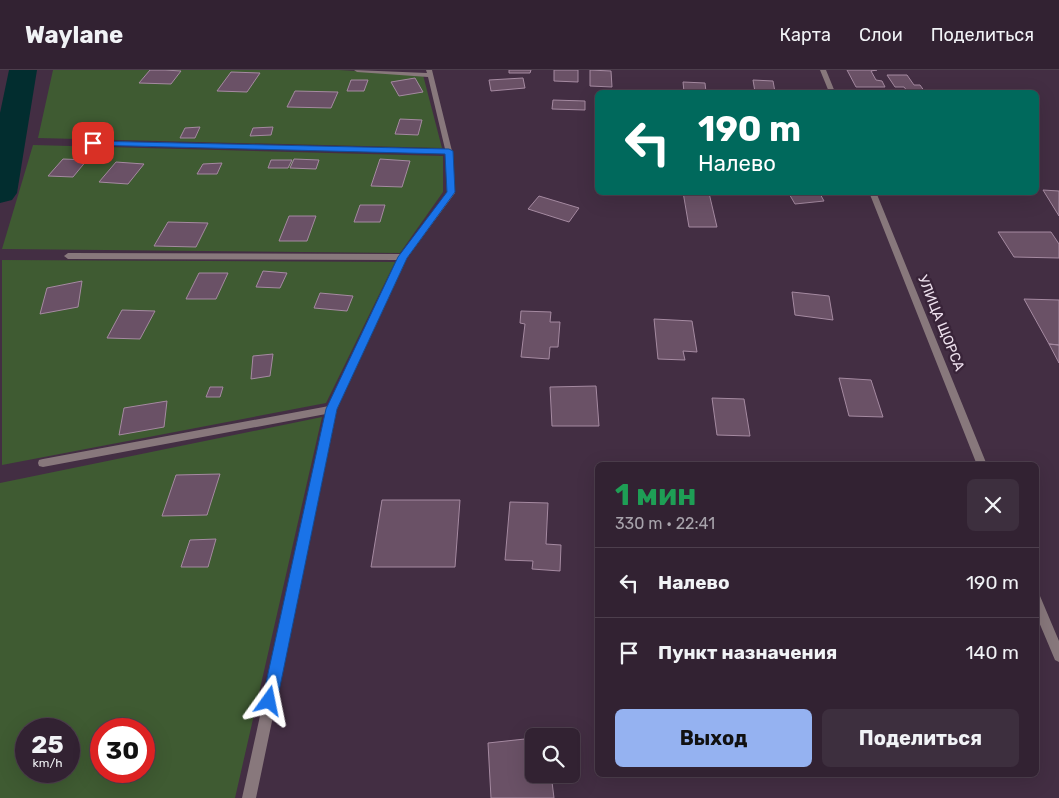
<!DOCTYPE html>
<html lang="ru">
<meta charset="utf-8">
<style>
body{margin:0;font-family:Rubik,sans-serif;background:#3d2f3e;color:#f1f3f6;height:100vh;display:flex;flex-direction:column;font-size:19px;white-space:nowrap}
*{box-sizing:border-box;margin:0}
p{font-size:16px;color:#a8a4ac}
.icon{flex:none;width:28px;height:28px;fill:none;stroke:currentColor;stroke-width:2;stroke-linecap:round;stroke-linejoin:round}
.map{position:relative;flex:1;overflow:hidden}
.panel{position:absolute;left:595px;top:392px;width:444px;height:315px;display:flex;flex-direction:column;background:#322232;border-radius:8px;box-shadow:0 5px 20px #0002,0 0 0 1px #4d3f4d}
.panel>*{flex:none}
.banner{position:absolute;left:595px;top:20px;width:444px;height:105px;border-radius:8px;box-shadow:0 5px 20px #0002,0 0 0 1px #4d3f4d;background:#00695c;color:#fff;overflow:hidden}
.controls{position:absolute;left:525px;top:658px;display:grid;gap:10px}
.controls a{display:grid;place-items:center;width:55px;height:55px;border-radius:8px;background:#322232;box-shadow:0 5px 20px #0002,0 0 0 1px #4d3f4d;font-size:25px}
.speed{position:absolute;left:15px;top:648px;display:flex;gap:10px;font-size:25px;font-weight:700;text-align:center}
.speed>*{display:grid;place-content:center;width:65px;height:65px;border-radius:50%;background:#322232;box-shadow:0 5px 20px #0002,0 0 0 1px #4d3f4d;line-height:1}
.speed small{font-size:12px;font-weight:400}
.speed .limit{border:8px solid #d22;background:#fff;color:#111}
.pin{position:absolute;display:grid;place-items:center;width:42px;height:42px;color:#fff;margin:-21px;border-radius:10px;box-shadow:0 2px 8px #0006}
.me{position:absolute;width:55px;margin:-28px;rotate:12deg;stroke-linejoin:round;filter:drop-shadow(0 0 4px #0008)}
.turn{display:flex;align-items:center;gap:18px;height:105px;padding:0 20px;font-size:22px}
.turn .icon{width:65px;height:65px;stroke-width:2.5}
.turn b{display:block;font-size:35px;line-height:42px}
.round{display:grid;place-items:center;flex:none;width:52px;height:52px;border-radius:8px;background:#3d2f3e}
.headline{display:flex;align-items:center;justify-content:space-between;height:85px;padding:0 20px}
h1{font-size:30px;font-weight:700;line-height:38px;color:#1e9e55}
.primary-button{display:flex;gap:10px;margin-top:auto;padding:10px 20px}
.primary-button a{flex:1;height:58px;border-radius:8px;background:#95b2f1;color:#111;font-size:20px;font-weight:700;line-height:58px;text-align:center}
.primary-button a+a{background:#3d2f3e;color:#f1f3f6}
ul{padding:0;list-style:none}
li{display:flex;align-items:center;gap:15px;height:70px;padding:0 20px;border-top:1px solid #4d3f4d}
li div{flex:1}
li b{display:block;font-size:19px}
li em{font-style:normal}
header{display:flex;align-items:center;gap:30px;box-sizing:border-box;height:70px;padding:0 25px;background:#322232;border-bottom:1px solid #4d3f4d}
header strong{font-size:24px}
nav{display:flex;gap:28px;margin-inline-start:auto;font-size:18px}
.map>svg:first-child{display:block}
.green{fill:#3f5b32;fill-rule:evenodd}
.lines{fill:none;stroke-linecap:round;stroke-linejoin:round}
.river{fill:#022d2f;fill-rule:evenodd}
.building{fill:#6a5166;stroke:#a58aa1}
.minor{fill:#88787c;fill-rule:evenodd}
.route{fill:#1a73e8;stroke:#114b97}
.labels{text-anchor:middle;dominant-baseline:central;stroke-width:5;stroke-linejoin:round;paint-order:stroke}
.street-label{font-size:14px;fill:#ede0ed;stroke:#392439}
</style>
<header>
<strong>Waylane</strong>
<nav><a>Карта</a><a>Слои</a><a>Поделиться</a></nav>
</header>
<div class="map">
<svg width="1059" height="728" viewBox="0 0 1059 728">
<rect width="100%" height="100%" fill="#432e43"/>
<path class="green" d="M53 0H339L423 5 442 78 38 68Z
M33 75 443 86V122L400 183 2 179Z
M2 190 395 192 326 333 2 395Z
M322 347 235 728H0V413ZM26 659H69V701H26ZM101 659H144V701H101Z"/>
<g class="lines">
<path class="river" d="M9 0H37L17 123 12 130 0 133V43Z"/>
</g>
<path class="building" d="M150 0H165L181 1 171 14 139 13Z
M509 0H531L530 3H509Z
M554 0H578V12L554 11Z
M590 0 611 1 612 17 590 16Z
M847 0H877L871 1 876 10 882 11 885 17H856Z
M231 2 260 3 247 22 217 21Z
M887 5H907L914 15H920L925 22H908L904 17H895Z
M415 8 423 22 399 26 391 12Z
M523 8 525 18 491 21 489 10Z
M351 10H368L364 21H347Z
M753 10 773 11 775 22H755Z
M683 12 705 13 706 22H684Z
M295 21 338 22 331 38 287 37Z
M553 30 585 31V40L552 39Z
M400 49 422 50 418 65 395 64Z
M200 57 195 68H180L185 58Z
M273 57 271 65 250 66 253 58Z
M63 89 87 90 73 107 48 106Z
M294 89 319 90 316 99 290 98Z
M380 89 410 91 402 117 371 116Z
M271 90H292L288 98H268Z
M116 92 144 94 128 114 99 112Z
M222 93 217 104H197L203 94Z
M1043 120 1059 121V146Z
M683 122 709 123 717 157H689Z
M788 122H819L824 131 795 134Z
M539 126 579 138 569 152 528 139Z
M360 135H385L380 152H354Z
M289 146H316L307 171H279Z
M168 152 208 153 196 177 154 176Z
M998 162H1051L1059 174V188L1014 187Z
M263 201 287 203 280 218 256 217Z
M199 203H228L216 229H186Z
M82 211 78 237 40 244 47 218Z
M792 222 829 226 833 250 795 245Z
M320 223 353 226 347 241 314 238Z
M1024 229 1059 230V275L1049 274Z
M122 240 155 241 140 269 107 268Z
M521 241 551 242 550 252H560L558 277H550L549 289 521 287 525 254 520 253Z
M654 249 692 251 697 282 683 281 685 290 658 289Z
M1049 274 1059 275V293Z
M273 284 270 306 251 309 253 286Z
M839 308 871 310 883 347 849 346Z
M596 316 599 356H552L550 317Z
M210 317H223L220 327H206Z
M712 328 744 329 750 366 717 365Z
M167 331 164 357 119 365 124 338Z
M220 404 207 445 162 446 176 405Z
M382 430H460L455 497H371Z
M510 432 548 433 546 474 561 475 560 501 532 499 533 491 505 490Z
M216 469 208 497H181L190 470Z
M534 668V704H551L554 728H491L488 673Z"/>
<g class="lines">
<path class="minor" d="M354 0 427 3 426 0H432L452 81 455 123 407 188 337 339 256 728H242L326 344 43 397 39 396 38 393 39 390 43 389 329 336 398 190 68 189 64 186 68 183 401 184 447 123 446 83 93 75 90 73 93 71 445 79 428 7 357 2Z
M820 0H826L835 22H829Z
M869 122H876L987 395H977Z
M1036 524 1040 526 1059 571V592L1055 590 1036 545Z"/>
</g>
<path class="route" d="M90 71 449 79 453 81 455 122 407 188 337 339 277 631 275 636 269 638 264 636 262 631 326 339 398 187 447 122 445 84 93 75 89 73Z"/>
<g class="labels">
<g class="street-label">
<text transform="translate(941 253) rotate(68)">УЛИЦА ЩОРСА</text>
</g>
</g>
</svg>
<div class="controls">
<a><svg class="icon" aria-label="search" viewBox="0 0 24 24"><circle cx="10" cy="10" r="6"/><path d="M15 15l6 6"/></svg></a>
</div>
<div class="speed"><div>25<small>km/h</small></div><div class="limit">30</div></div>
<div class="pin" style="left:93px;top:73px;background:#d93025"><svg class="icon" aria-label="arrive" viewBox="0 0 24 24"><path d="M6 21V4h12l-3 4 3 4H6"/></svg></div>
<svg class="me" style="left:269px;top:631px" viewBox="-20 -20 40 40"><path d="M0-17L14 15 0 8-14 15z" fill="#1a73e8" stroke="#fff" stroke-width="4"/></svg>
<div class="banner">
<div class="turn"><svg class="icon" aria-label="left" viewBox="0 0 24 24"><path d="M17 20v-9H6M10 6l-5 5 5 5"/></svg><div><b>190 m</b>Налево</div></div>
</div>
<section class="panel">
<div class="headline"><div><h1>1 мин</h1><p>330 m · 22:41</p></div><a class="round"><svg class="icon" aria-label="close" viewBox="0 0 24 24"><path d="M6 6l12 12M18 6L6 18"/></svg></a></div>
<ul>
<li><svg class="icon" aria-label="left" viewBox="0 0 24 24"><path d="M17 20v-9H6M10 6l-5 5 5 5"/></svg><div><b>Налево</b></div><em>190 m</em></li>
<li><svg class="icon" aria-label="arrive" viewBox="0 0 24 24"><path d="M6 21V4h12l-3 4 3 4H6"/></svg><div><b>Пункт назначения</b></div><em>140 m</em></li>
</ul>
<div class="primary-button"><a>Выход</a><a>Поделиться</a></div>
</section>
</div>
